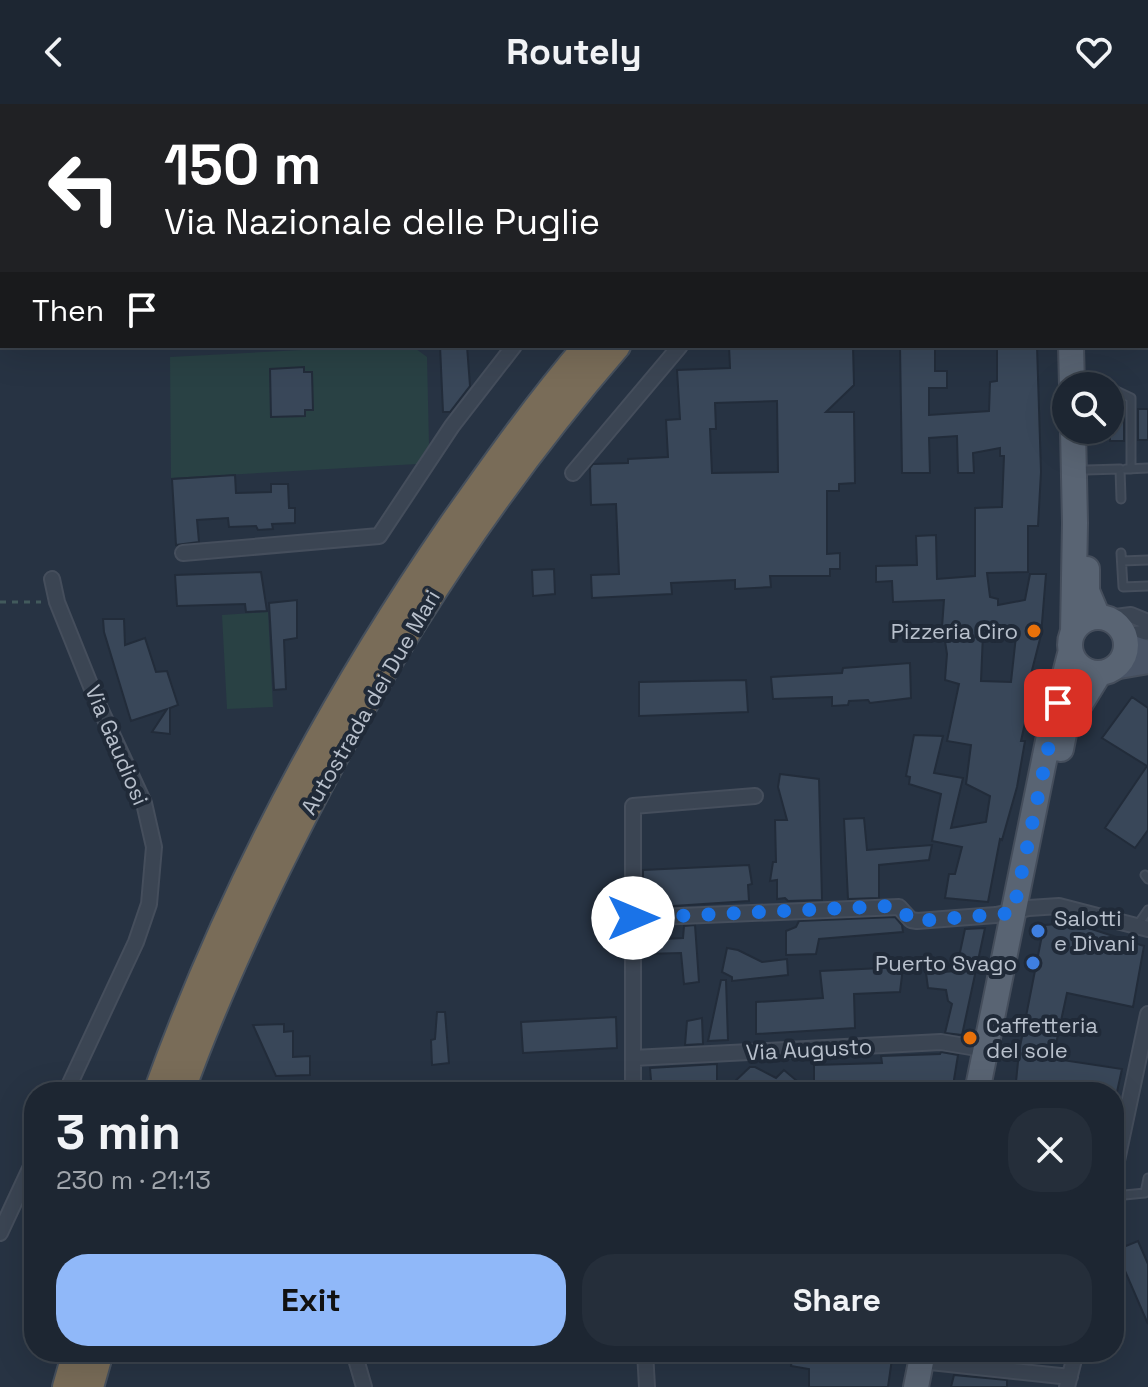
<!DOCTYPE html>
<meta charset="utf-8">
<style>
body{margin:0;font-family:"Space Grotesk",sans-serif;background:#252e3a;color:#f1f3f6;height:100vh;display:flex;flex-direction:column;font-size:30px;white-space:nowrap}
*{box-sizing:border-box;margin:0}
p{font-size:26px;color:#a0a5ac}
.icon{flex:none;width:44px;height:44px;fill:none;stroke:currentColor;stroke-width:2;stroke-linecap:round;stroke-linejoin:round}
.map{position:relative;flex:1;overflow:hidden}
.drawer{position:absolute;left:24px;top:978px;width:1100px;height:280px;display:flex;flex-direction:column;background:#1d2632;border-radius:32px;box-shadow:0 8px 32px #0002,0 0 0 2px #3b434d}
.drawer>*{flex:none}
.top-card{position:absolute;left:0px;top:0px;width:1148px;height:244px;box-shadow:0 8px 32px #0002,0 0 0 2px #3b434d;background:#202124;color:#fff;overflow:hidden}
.fabs{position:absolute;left:1052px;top:268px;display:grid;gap:16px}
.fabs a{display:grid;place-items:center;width:72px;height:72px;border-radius:50%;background:#1d2632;box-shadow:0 8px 32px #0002,0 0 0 2px #3b434d;font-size:40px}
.pin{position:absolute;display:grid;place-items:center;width:68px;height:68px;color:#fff;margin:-34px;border-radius:16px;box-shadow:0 4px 12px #0006}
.me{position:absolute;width:88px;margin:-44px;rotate:90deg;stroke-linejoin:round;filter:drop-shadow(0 0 6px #0008)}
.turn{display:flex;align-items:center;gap:28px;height:168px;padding:0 32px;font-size:36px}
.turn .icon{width:104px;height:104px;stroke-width:2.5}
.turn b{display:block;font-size:56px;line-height:68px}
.then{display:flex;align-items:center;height:76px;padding:0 32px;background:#0003;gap:16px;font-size:30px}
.round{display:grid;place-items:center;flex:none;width:84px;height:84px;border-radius:32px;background:#252e3a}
.summary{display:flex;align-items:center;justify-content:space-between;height:136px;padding:0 32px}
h1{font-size:48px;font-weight:700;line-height:60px}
.action{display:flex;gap:16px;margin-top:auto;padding:16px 32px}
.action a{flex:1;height:92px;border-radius:32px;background:#90b8f9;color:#111;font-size:32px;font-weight:700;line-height:92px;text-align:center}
.action a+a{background:#252e3a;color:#f1f3f6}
header{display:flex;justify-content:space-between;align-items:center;height:104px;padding:0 32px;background:#1d2632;font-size:36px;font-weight:700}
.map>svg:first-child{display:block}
.green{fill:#294144}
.building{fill:#394759;stroke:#222c3a;stroke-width:2;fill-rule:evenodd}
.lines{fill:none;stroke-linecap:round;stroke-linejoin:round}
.lane-casing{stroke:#454e5c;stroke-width:11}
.street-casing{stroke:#454e5c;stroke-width:18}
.secondary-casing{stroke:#454e5c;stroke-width:24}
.primary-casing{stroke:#454e5c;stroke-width:28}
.highway-casing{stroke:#46505d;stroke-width:30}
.path{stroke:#425a5c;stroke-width:3;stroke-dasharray:6 6;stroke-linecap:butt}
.lane{stroke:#3b4553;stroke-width:7}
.street{stroke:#3b4553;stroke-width:14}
.secondary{stroke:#495466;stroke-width:20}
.primary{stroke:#596473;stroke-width:24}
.highway{stroke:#796c58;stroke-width:26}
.route{stroke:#1a73e8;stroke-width:14;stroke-dasharray:0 25.2}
.food-dot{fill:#e8710a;stroke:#202a38;stroke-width:3}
.shop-dot{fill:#3f7fe0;stroke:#202a38;stroke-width:3}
.labels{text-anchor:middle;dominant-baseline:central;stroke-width:8;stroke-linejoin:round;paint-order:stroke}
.poi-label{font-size:22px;fill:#b8c0cc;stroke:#202a38;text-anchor:end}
.street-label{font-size:22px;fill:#b8c0cc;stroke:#202a38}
</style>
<header><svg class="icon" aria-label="back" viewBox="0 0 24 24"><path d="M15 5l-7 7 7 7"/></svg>Routely<svg class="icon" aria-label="heart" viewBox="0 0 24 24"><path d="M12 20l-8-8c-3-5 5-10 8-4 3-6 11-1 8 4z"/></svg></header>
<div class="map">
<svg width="1148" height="1283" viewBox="0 0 1148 1283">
<rect width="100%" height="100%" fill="#273343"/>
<path class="green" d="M378 242H412L427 253 429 341 417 360 171 374 170 253Z
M268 508 273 603 227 605 222 511Z"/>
<path class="building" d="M440 242H467L470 282 450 308H443Z
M729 242H853L854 281 826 308H854L855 379 839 380V387H827V450L840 449V465H830V472H770L771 483 735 485V476L671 479 672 490 592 494 591 471 619 470 616 400 591 401 590 364 593 360 628 359V355L668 353 666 316 680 315 677 266 730 264ZM777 297 778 368 712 369 710 325H716L715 299Z
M900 242H935V267H947V284H929V311L989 307 990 278 997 277V242H1037L1041 368 1038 422H1028V468L987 469 990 493 998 495V501L1025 496 1030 470H1046L1041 531 1029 578H1034L1021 637H1025L1017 683 1002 736 1000 735 988 798 945 794 949 770H955L962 743 932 737 941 690 909 680 910 673 906 672 914 631 943 632 934 669 963 674 951 724 986 718 990 692 966 680 971 641 947 637 959 580 945 576 947 550 945 537H941L944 496 893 498 892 477 876 478V462L917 461 916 432 936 431 937 475 975 472V404L1002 403 1004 352H1000V344L973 349 974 369H958L957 332 929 334 930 369H902ZM983 529 1016 532 1011 578 981 577Z
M304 263V268H312L313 306H305V312L271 313 270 265Z
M1138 305H1148V336H1138Z
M1110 306H1124V337H1110Z
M235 371 236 389 271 388V380H288L289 404H295V419L272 420 273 425 258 426 256 422 229 423 228 414 197 416 199 438 176 441 172 375Z
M554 465 555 490 533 492 532 466Z
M261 468 267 507 246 508 245 500 177 502 175 471Z
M297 496V534L284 536 286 585 274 586 269 499Z
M103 515H124L125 541 145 534 156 568 167 567 178 601 170 604V630L152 628 167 605 131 617 104 528Z
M910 559 911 594 870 599 868 596 849 597 848 601 832 602V593L773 595 771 573 842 569 843 564Z
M746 576 748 608 639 612V578Z
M1132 593 1148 604V726L1135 744 1105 724 1147 662 1102 634Z
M780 670 819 675 822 796 788 797 785 794 777 795V776L770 777 773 758H776L775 716H787L778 683Z
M864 714 867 746 932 741 929 756 879 761V794L848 795 844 715Z
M749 761 752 780 748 781 749 797 643 804V766Z
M895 813 902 821 903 828 819 835 816 850 786 851V827L796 823 799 817Z
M1073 819 1144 842 1133 903 1067 889 1056 940 1063 944 1062 956 1122 965 1117 988H1015L1019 948 1044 821Z
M695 821 699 878 684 880 681 849 643 850V836L683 834 684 822Z
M985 824 962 931 945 929 952 900 948 897 946 886 928 884 926 869 956 867 965 825Z
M727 844 738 846 762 858 787 855 788 871 732 877V873L722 868Z
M903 863 900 888 854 890 855 924 756 930V898L823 894 820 867Z
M721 876H726L728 936 708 937Z
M437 908H445L449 959 432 961 431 936 435 935Z
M616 913 617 944 523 949 521 918Z
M702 914 703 940 685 941 687 917Z
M284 920V928L293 927V953L310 952V971L276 972 253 921Z
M941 948 958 951 952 988H814V961L882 959 881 952 940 950Z
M717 960V988H652L650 964Z
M750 963H755L776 974 784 966 810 988H738L730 982Z
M1138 1137 1148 1160V1220L1116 1146Z
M793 1248H893L888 1283H809V1265L791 1262Z
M954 1271 1007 1276V1283H951Z"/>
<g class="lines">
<defs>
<path id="lane" d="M1084 273 1105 282
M1110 284 1131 294V365
M1126 365 1148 364
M1086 366 1120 365 1121 395
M1121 449 1123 483 1148 482
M1122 457 1148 456
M1145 771 1148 775
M1137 822 1148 806
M1114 1092 1145 1089 1148 1074"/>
<path id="street" d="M729 2 731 0
M1146 106H1148
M573 369 680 242
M183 449 379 432 452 322 514 242
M52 475 57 498 98 600 144 699 154 743 149 800 136 838 66 988
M1107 514 1131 511 1148 518
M1125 532 1148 528
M633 814 899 803 911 816 917 817 996 811 1029 804 1059 802 1148 825
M633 954 941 938 1000 948
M633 988V702L755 692
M1114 1071 1148 910
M0 1129 34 1056
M354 1248 364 1283
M645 1248 647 1283
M921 1257 1070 1273
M1067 1283 1076 1248"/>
<path id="secondary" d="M1126 540 1148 547
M1114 565 1148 559"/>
<path id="primary" d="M1066 0V2
M1071 242 1072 282
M1087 465V487L1098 513
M1070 541a28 28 0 1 1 56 0a28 28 0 1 1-56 0Z
M1073 528 1075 419 1073 326
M1061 645 1065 625 1099 570
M977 988 1048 637 1070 550
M916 1283 923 1248"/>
<path id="highway" d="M814 2 816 0
M848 2 850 0
M157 988C230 787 331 597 452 421 495 360 538 299 587 242
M181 988C208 912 242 837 277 765 368 578 481 399 617 242
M66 1283 76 1248
M90 1283 100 1248"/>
</defs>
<use href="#lane" class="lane-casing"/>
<use href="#street" class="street-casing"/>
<use href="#secondary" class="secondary-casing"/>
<use href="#primary" class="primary-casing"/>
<use href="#highway" class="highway-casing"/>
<path class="path" d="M0 498H41"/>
<use href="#lane" class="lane"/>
<use href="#street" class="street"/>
<use href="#secondary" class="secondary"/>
<use href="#primary" class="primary"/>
<use href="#highway" class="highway"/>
</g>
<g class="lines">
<path class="route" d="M633 814 889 802 899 803 911 816 917 817 1013 809 1058 599"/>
</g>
<g class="food-dot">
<circle cx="1034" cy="527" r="8"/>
<circle cx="970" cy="934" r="8"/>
</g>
<g class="shop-dot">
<circle cx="1038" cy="827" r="8"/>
<circle cx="1033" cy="859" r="8"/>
</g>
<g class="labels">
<g class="poi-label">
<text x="1018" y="527">Pizzeria Ciro</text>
<text x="1054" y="814" text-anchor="start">Salotti<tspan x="1054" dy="25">e Divani</tspan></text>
<text x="1017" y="859">Puerto Svago</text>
<text x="986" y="921" text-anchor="start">Caffetteria<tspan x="986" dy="25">del sole</tspan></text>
</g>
<g class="street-label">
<text transform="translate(370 598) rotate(-60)">Autostrada dei Due Mari</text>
<text transform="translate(117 641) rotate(67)">Via Gaudiosi</text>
<text transform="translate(809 945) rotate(-3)">Via Augusto</text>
</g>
</g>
</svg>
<div class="fabs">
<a><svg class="icon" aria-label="search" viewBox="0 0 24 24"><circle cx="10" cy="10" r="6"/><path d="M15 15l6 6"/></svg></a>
</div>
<div class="pin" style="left:1058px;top:599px;background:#d93025"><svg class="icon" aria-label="arrive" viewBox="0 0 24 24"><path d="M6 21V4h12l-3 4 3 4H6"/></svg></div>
<svg class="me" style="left:633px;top:814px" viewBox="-20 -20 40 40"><circle r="19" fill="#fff"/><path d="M0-13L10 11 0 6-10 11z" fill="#1a73e8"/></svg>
<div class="top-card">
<div class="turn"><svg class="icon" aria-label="left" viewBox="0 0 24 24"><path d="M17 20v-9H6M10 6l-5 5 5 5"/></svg><div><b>150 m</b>Via Nazionale delle Puglie</div></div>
<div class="then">Then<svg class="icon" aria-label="arrive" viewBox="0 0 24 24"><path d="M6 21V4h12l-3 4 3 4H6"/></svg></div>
</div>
<section class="drawer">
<div class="summary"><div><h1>3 min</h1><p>230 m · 21:13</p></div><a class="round"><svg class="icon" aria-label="close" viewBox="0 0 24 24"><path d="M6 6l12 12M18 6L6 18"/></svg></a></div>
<div class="action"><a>Exit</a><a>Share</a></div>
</section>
</div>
